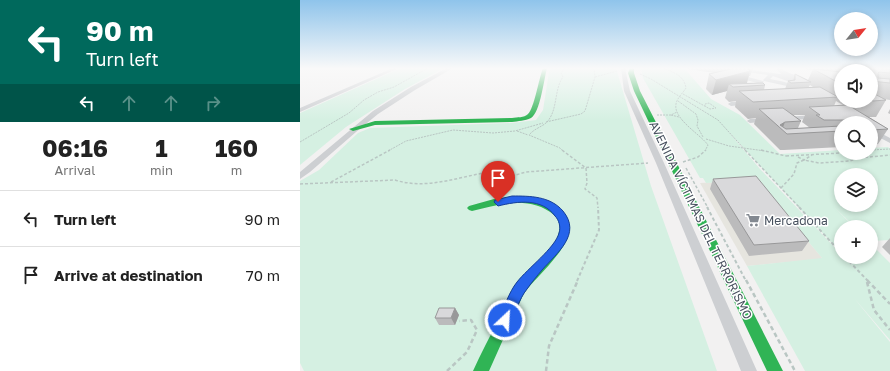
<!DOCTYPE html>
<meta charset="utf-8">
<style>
body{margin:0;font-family:"Golos Text",sans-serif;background:#f2f2f2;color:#222;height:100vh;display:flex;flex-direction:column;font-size:15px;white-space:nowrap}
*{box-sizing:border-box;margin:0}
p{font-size:13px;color:#767676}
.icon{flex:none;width:22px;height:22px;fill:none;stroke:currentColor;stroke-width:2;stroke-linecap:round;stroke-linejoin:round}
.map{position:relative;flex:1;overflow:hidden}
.sheet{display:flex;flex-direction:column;background:#fff;width:300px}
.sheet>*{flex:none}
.banner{background:#00695c;color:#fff;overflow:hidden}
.needle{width:26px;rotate:60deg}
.buttons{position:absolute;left:534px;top:12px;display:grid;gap:8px}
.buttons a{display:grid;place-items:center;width:44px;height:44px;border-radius:50%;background:#fff;box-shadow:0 2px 6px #0003;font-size:20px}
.pin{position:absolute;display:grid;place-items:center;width:34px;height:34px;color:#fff;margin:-41px -17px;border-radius:50% 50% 50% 0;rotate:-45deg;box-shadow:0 0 4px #0007}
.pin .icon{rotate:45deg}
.me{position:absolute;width:44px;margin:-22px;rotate:25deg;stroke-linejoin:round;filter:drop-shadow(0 0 3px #0008)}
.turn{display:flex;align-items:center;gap:14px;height:84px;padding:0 20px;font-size:18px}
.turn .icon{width:52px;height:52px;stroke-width:2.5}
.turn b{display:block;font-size:28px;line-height:34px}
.lanes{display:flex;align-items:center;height:38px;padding:0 20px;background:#0003;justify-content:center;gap:20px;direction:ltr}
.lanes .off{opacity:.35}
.eta{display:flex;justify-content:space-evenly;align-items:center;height:68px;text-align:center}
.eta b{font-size:24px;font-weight:700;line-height:28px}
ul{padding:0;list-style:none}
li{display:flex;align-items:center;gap:12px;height:56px;padding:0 20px;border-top:1px solid #e0e0e0}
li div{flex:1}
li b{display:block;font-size:15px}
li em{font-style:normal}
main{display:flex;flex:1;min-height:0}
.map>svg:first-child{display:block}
.commercial{fill:#e6e5df}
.green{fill:#d5f0e2;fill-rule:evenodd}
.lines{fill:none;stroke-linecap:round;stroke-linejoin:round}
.path-far3{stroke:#b9c6c3;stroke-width:1;stroke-dasharray:2 1;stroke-linecap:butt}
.path-far2{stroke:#b9c6c3;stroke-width:1.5;stroke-dasharray:3 2;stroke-linecap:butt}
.path-far1{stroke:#b9c6c3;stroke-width:2;stroke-dasharray:3.5 2.5;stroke-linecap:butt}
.path{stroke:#b9c6c3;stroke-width:2.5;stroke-dasharray:4.5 3;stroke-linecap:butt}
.street{fill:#cdcfd2;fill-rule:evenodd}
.fast{fill:#30b455;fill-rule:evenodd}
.wall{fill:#bbbbbc;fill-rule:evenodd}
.shaded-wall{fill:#989899}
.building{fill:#d9d9db;stroke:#989899}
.route{fill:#2563eb;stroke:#184099}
.labels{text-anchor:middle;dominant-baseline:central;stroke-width:3;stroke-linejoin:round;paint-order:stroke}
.street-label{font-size:12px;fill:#47515e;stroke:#fff}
.poi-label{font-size:12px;fill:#47515e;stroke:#fff;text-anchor:start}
</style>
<main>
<section class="sheet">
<div class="banner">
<div class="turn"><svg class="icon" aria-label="left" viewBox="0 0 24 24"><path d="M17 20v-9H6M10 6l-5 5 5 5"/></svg><div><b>90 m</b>Turn left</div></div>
<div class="lanes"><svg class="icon" aria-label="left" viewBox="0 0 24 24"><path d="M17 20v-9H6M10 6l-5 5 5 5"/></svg><svg class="icon off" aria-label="ahead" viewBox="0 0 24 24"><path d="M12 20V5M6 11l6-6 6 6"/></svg><svg class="icon off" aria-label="ahead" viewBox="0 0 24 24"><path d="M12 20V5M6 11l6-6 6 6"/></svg><svg class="icon off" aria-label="right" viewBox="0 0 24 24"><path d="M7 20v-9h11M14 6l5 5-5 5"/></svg></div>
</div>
<div class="eta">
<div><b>06:16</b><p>Arrival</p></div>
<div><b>1</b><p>min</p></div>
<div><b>160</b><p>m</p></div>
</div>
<ul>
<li><svg class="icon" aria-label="left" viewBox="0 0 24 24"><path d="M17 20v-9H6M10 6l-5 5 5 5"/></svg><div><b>Turn left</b></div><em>90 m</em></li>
<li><svg class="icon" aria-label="arrive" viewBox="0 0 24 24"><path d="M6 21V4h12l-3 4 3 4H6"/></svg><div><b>Arrive at destination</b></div><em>70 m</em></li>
</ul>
</section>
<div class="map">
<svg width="590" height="371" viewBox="0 0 590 371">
<rect width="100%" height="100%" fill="#f2f1f1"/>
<path class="commercial" d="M457 180 523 259 447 266 400 183Z"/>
<path class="green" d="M101 68H144L105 89 46 127 0 165V113Z
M252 68H316L351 186 417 371H4L0 363V181L19 170 58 133 70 128 212 123 236 120 243 110 249 72Z
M341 68H384L411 99 440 115 480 154 541 150V153H571V148L588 147 590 149V240L571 241V227H555L534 207 554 227H541V253L427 130 460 169 541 254V257H544L557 271 545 257H571V244L590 263V340L554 298 590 342V371H505L447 266 522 258 457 180 406 183 403 178H400L343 78ZM541 175H571V205H541Z"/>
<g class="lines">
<path class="path-far3" d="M263 68 264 69 261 73 263 77C254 89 258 110 247 122 242 127 235 128 229 135L260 148 263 151
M362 68C373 72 384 75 386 88 383 93 377 98 376 104 373 119 400 134 408 145L405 151
M370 71 373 68
M340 74 351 79 418 120 446 151
M295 77 317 71
M383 94 410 109 416 108 409 103 405 104V106
M378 101 396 114 398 120 397 126 403 137
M357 115H371L377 112
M371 115 379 117
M246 122 281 114 285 111 295 77 294 68
M217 131 228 135
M406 139 429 146 465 151
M0 142 49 113 64 100 78 92 94 87 128 68
M571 150 590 149
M88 151 106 141 153 130 193 133 215 131 243 123"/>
<path class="path-far2" d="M262 150 286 168 287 183 285 189 297 198 298 208
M445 150 500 208
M461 150 486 156
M571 150H576
M486 156 541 153
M498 157 504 160 512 155
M383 162 398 157 406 150
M386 168 408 208
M31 182 90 150
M0 184 95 180C126 190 158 177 189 172L195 176 205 178 226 172 348 163
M481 188 494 174 497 163 504 160 519 163 550 161 558 158 590 155"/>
<path class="path-far1" d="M407 207 446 281
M499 207 541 253
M545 257 568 281
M277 281 299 230 298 207"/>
<path class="path" d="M446 280 495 371
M567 280 590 304
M567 282 574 310 590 330
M147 371 167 352 177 330 171 320 159 321
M246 371 249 346 278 280"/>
<path class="street" d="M93 68H99L0 112V108Z
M147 68H153L115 90 78 114 56 132 10 172 0 179V172L73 111 111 87Z
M321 68H325L330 91 364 163 457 371H441L356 163 324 91Z
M426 68H437L480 74H481L476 68H481C489 75 495 73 502 79L490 82 473 76 470 79C480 81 491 82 499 89L496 91 487 86 464 81 463 80 468 75 428 69Z
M502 68H514L541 71V75L504 69Z
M437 74 463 81 464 82 461 84 435 77V75Z
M448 101 450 102V104L431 106 428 104 431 102Z
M515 115 518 117 517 118 484 121 481 119 484 117Z
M467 118 469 119V121L450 123 447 121 450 119Z
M571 128 590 138V143L571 133Z"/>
<path class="fast" d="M243 68H247C244 79 240 113 231 118 225 121 218 121 212 122L75 125 53 131 49 129 75 121 212 118C217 117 224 118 228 114 234 109 239 78 243 68Z
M330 68H334V73L340 91 483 371H467L334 91 328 73Z
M217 196C234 197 247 200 260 210 292 234 235 275 223 295L189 371H173C181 353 190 336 199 319 204 308 208 295 215 285 226 269 246 258 256 240 260 232 262 222 254 215 230 195 199 204 172 211L169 210 167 208 169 206 194 199Z"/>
</g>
<path class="wall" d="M388 68H453L450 76H449L447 83 465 85 464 90 485 89 488 81 493 80 495 74 508 80 513 69 521 70 522 68H590V100L584 99 586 100 576 117H569L588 129 578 144 571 145V123H541V147L484 150H480L454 124 456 118 448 119 435 107 436 101 429 102 425 98 427 91 412 95 406 89 409 74 415 73 388 69ZM541 71H571V101H541ZM510 85 513 87 508 88ZM536 101 543 105 534 106ZM493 115H505L502 122 510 128H498L501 121Z
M590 109V114L588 113Z
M413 179 509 241 502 251 449 256 410 189Z
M590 238V255L582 247Z
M155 308 159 315 155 325H139L135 318Z"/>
<path class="shaded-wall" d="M450 71 446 86 429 84 427 91 412 95 416 80Z
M485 122 482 130 480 125Z
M155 308 159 315 155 325 151 318Z"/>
<path class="building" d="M435 68H447L450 71 416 80 409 74Z
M549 68H584L590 69V73L579 72 578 73V78L590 79V83L571 81V71H549Z
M513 69 541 72V77H540H541V84Z
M495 74 511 82 491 83 488 81 495 80Z
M463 83 465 85 433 87 429 84Z
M520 87 538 97 453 102 439 91Z
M571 92 586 100 573 101 571 100Z
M548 105 588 129 571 130V123H550V120H524L516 115H520L509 107Z
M483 108 501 121 485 122 480 125 486 129 541 126V131L487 134 459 109Z
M456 176 509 241 454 245 413 179Z
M139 308H155L151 318H135Z"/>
<linearGradient id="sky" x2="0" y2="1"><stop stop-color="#8fc4eb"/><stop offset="0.57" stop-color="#f9f9f9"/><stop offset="1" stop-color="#f9f9f9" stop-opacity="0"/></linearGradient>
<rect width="590" height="120" fill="url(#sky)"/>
<path class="route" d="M212 196C230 196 250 196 263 211 282 234 257 253 242 270 237 276 232 282 227 289 219 299 215 314 210 325L205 327 200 325 198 320C204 308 209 292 217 282 228 268 255 248 259 233 261 227 259 220 255 216 242 198 218 201 198 206L194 202 195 200Z"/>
<defs>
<symbol id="supermarket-bare" viewBox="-9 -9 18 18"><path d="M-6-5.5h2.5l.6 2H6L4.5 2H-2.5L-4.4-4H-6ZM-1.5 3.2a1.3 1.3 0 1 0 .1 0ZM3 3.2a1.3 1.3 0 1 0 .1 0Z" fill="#838991" stroke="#fff" stroke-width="2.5" paint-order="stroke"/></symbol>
</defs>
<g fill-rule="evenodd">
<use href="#supermarket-bare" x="443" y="210" width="20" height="20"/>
</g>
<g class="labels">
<g class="street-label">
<text transform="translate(401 220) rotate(64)">AVENIDA VÍCTIMAS DEL TERRORISMO</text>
</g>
<g class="poi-label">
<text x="464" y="220">Mercadona</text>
</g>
</g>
</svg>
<div class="buttons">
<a><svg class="needle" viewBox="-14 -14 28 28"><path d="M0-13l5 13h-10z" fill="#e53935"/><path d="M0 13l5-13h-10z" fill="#767676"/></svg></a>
<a><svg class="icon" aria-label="sound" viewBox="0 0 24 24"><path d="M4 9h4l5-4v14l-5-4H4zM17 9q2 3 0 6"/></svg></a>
<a><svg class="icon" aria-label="search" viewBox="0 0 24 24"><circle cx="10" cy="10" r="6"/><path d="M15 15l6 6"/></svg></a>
<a><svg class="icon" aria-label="layers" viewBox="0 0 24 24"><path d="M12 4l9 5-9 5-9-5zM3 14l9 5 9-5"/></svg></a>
<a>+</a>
</div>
<div class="pin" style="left:198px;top:202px;background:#d93025"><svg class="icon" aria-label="arrive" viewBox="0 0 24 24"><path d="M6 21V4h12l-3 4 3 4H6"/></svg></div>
<svg class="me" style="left:205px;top:320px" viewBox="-20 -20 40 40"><circle r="17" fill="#2563eb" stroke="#fff" stroke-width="3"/><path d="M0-11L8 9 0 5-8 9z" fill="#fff"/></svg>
</div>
</main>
